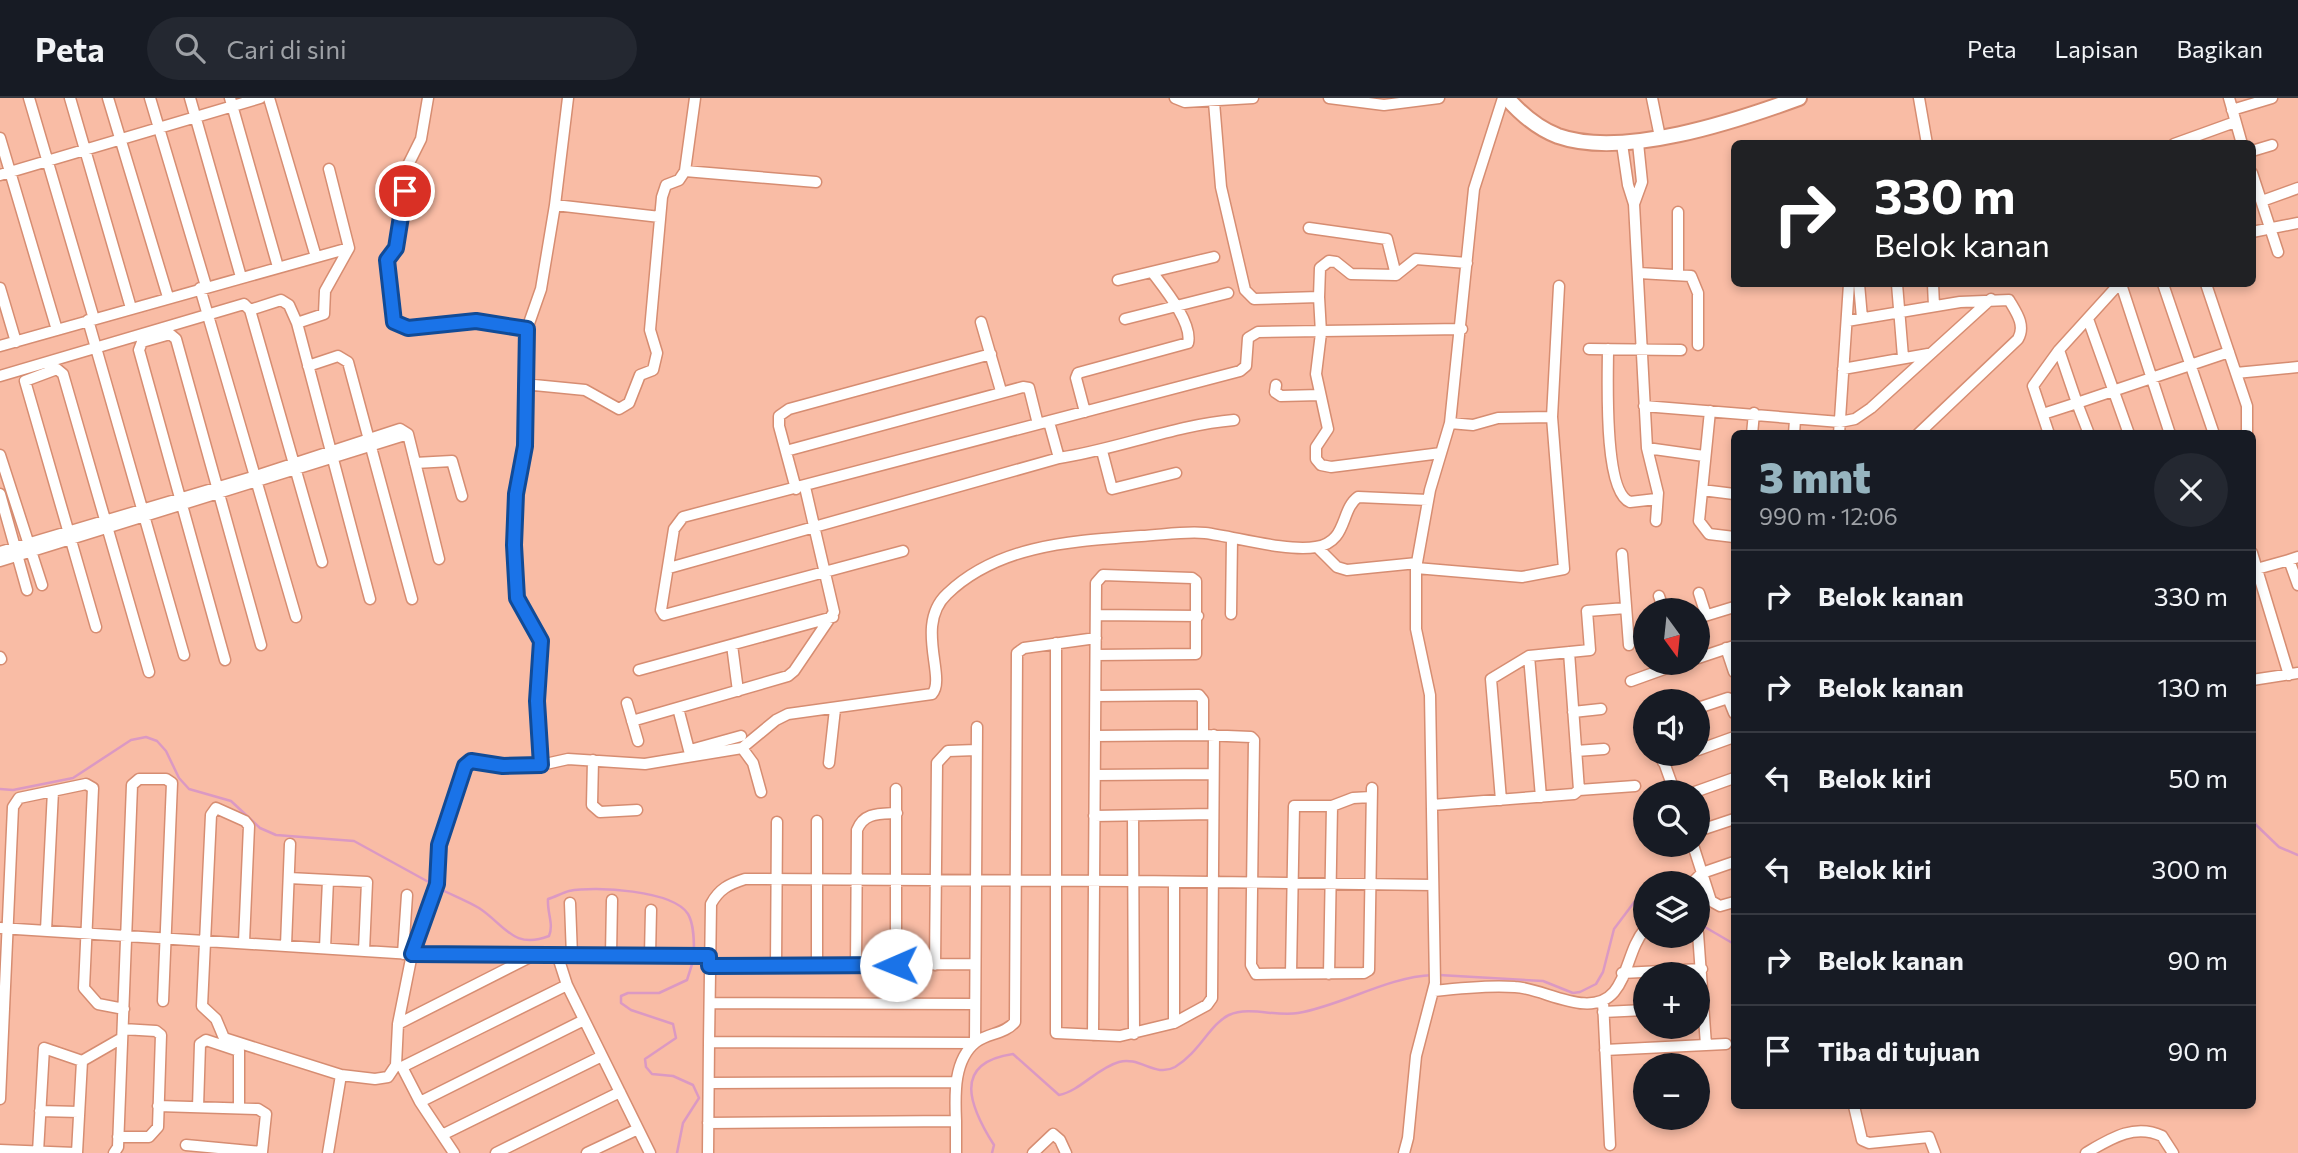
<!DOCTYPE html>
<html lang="id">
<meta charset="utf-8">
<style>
body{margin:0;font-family:Commissioner,sans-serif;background:#242831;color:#f1f3f6;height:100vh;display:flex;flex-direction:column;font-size:26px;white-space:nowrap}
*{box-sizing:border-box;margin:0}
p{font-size:23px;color:#9ea1a6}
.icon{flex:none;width:38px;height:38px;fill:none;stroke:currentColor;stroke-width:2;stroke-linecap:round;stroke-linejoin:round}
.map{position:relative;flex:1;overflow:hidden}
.side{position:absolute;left:1731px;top:332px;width:525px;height:679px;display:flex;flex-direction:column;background:#171b24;border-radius:10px;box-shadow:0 4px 10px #0003}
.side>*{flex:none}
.hud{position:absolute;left:1731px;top:42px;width:525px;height:147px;border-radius:10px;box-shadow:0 4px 10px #0003;background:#202124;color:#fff;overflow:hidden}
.needle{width:46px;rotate:165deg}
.fabs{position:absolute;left:1633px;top:500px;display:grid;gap:14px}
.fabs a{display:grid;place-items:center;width:77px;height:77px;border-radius:50%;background:#171b24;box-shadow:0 4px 10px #0003;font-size:35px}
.pin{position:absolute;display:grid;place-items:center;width:60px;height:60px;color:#fff;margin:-30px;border:4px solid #fff;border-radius:50%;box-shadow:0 2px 7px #0007}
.me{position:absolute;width:77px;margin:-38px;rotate:269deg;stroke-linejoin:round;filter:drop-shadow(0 0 5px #0008)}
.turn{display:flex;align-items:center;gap:24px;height:147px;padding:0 28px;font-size:32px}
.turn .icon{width:91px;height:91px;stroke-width:2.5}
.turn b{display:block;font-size:49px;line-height:60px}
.round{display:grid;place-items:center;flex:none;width:74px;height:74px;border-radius:37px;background:#242831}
.head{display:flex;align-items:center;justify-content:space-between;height:119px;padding:0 28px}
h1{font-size:42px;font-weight:800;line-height:52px;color:#96b4bf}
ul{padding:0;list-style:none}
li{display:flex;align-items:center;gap:21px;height:91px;padding:0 28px;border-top:2px solid #363941}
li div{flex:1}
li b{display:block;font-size:26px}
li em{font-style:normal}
header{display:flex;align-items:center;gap:42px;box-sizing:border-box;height:98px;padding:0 35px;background:#171b24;border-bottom:2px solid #363941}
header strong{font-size:33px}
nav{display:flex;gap:38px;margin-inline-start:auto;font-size:24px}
.search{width:490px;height:63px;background:#242831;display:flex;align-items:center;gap:18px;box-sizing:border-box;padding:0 24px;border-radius:38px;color:#9ea1a6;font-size:26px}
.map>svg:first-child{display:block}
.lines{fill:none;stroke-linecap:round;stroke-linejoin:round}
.stream{stroke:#db99c3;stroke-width:2.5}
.street-casing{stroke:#d68d72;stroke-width:13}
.secondary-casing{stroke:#d68d72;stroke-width:18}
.street{stroke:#fff;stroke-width:10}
.secondary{stroke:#fff;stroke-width:14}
.route-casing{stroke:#114b97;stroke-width:18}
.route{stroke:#1a73e8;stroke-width:12}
</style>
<header>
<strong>Peta</strong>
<div class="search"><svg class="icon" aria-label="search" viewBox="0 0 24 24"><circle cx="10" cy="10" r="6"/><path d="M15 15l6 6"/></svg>Cari di sini</div>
<nav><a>Peta</a><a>Lapisan</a><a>Bagikan</a></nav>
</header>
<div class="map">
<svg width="2298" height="1055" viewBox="0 0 2298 1055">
<rect width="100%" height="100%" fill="#f9bca5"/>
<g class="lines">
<path class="stream" d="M0 691 13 692 73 680 131 642 146 639 157 643 166 653 179 680 189 691 231 703 260 730 276 737 354 743 434 787
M2252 723 2279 749 2298 757
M440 791C452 797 467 803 479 810 505 827 513 852 549 838 554 826 547 815 548 801 555 799 562 795 569 793 595 788 673 792 688 816 694 826 694 843 694 854
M1698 825 1734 846
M1439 877 1543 883 1573 895 1580 894 1596 886 1603 874 1614 831 1635 803 1645 798
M677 1055 683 1025 699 1000 693 987 673 978 652 976 646 969 645 961 676 940 673 926 631 912 621 905V898L628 895H659L687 882 694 860
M992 1055 994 1047C970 1009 951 965 1013 956L1059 997C1080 993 1097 970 1119 964 1140 958 1155 980 1175 969 1199 955 1210 926 1229 917 1250 908 1276 919 1298 915 1344 907 1386 879 1433 877"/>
<defs>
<path id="street" d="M29 0 94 221
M70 0 131 210
M108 0 168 199
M150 0 206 188
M190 0 241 179
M230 0 278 169
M269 0 316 159
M428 0 421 41 402 79 401 86 407 98 396 151 387 161 394 224 408 230 476 223 527 231
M568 0 555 107 541 191 527 231 525 348 516 396 514 447 517 500 541 543 537 603 541 667 568 661 645 666 742 650 776 622 788 616 932 596C947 580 914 527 947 496 999 446 1074 443 1141 438 1162 437 1185 433 1205 435 1236 439 1287 454 1316 449 1348 444 1340 412 1358 399L1428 402
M1175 0 1185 4 1253 0
M1329 0 1384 7 1439 0
M1652 0 1660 39
M1919 0 1927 46
M2229 0 2242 46
M1214 4 1221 89 1245 192 1254 201 1319 199 1321 235 1316 276 1328 331 1316 349V361L1321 367 1331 369 1441 355
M2232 12 2272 0
M0 40 57 232
M1622 46 1628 87 1634 106 1647 350 1658 395 1656 423
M2174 46 2235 24
M2252 53 2272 47
M685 73 816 84
M2252 75 2278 154
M0 77 260 0
M2262 103 2298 90
M1634 106 1642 84 1638 45
M555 107 660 119
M1678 114V177
M1309 130 1387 141 1396 177
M2252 134 2298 125
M1639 175 1691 178 1698 195V247
M1118 182 1214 159
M1859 186 1862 220
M1897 186 1903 259
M1933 186 1934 208
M2121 186 2170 336
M2163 186 2214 336
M2206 186 2247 308V336
M0 190 16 244
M200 190 296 519
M1319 199 1320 170 1329 163 1336 164 1351 176 1396 177 1416 161 1467 165
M1125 221 1228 195
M2088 221 2129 336
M88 222 184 557
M1847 223 1960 204 2009 202C2016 214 2026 227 2018 241L1918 336
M981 224 1001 293
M297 225 324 216 325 193 349 150
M0 248 349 150 329 71
M1589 251 1681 252
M1608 251C1608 278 1603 394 1630 404L1656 401
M2059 252 2077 305 2229 254
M308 268 338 258 348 264 412 501
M1843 271 1928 256
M2236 275 2298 269
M0 278 244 206 250 212
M524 286 585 292 619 311 629 305 640 277 653 272 657 255 650 232 662 99 666 87 679 82 685 73 695 0
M1276 287 1275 294 1281 298 1320 297
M1644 308 1840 324 1855 321 1871 310 1991 201
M1710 313 1699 423 1709 436 1734 439
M1085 314 1076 280 1078 275 1188 245C1193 225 1164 190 1152 174
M2043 316 2077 305 2089 336
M1049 324 1059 360
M1450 325 1473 327 1498 320 1552 319
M408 336 439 461
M1752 336 1754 315
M1794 336 1795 322
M1839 336 1849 186
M2049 336 2033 288 2059 252 2119 186
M1647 350 1704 358
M786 353 1023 289 1029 290 1038 326
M1102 353 1112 391 1176 375
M0 357 42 487
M415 365 452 363 462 398
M796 391 779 328V318L789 311 991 256
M1702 392 1734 396
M0 396 27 492
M1317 449 1337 469 1347 472 1417 465
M903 453 664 517 661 512 674 431 683 419 1240 273 1246 268 1248 240 1258 234 1462 231
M0 454 256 378 400 331 408 336 0 463
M2252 455 2289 577
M1622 456 1629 547
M2298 459 2289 462 2298 487
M322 464 250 212 281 202 289 207 297 225 370 501
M669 470 1059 360C1118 351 1175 327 1234 322
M1416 470 1522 479 1564 471 1552 319 1559 188
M2253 472 2289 462
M1699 495 1706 517
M1659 498 1664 513
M1231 516 1232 440
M1096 517 1198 518
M1698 520 1734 509
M96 529 25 283 57 271 63 276 149 574
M1056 545V935L1120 938 1174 925V785
M732 547 738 593
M1726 550 1734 574
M1529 558 1541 699
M0 559 1 561
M1698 560 1734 548
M225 562 139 252 142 244 170 236 176 241 261 547
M639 572 833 519
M2252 582 2298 575
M1631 583 1681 565
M1096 598 1199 597 1203 602V637L1251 639 1254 642 1251 867 1256 876 1364 875 1369 872 1372 690
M627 605 638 643
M678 610 690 656
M1698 610 1728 600 1734 615
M1573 614 1601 611
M632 623 788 578 794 573 834 514 805 389
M977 629 975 945 709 944 711 806C719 791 729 786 745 781L1134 783 1433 787
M1095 638 1203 637
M742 650 753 665 761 694
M694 651 741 638
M1698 652 1734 639
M1576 653 1604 651
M1661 656 1675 695
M593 662 592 707 600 714 637 712
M1663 664 1685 656
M829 665 835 611
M1095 677 1213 676
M1579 692 1635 688
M1692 695 1734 680
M1501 702 1491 581 1529 558 1590 552 1587 513 1626 510
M1432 707 1574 696 1579 692 1569 554
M1094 718 1213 716
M1133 718 1134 936
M817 723V867
M1698 733 1734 721
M1693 747 1711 803 1720 808 1734 804
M289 780 367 784 364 853
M1691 786 1702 775 1734 764
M570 805 572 858
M0 830 412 856 709 858
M46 832 53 693
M1698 835 1706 947
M244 844 249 728 245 723 216 710 211 717 202 908 216 921 224 940 341 977
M286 847 290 746
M325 850 328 782
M403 856 407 797
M611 857 612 802
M650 857 651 812
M558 859 567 887 650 1055
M776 867 777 724
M856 867 857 732C864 714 880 716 897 715
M896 867V691
M935 867 937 665 948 653 976 652
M709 868 975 866
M1291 875 1294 708H1332L1353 700 1371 699
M1622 875 1702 871
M1329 876 1332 708
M1434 893C1460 890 1489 887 1515 889 1544 890 1590 922 1614 894 1629 876 1629 850 1645 831
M1603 903 1610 1047
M710 905 975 906
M1603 914 1645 912
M1174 925 1207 907 1212 900 1214 637
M398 926 532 858
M1093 937 1096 485 1103 477 1192 480 1196 483V556L1096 557
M1605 952 1726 946
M709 985 956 984
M0 1001 13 709 19 700 86 686 93 690 84 890 98 906 124 911
M420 1004 584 922
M158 1008 258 1011 266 1016 262 1054 186 1047
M1854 1008 1862 1042 1869 1045 1929 1039 1935 1055
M198 1009 200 946 206 942 239 953V1010
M40 1013 79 1014
M708 1025 956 1023C955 998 953 962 976 944 988 935 1005 936 1015 924L1017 555 1024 550 1096 540
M442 1037 602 958
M118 1039H149L158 1029 161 937 156 933 123 931
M0 1052 75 1055
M38 1054 44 950 82 963 122 940
M77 1055 82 963
M114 1055 118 1049 132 687 139 681H166L172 685 163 903
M328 1055 341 977 375 981 388 979 396 967 398 926 412 856 437 786 439 747 465 668 471 663 503 668 541 667
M454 1055 420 1004 402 969 567 887
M496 1055 620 994
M587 1055 638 1031
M708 1055 709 944
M956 1055V1023
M1033 1055 1053 1036 1060 1042 1066 1055
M1404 1055 1408 1040 1416 958 1435 885 1430 597 1416 531V470L1430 392 1450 325 1474 91 1503 0
M2086 1055C2110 1041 2134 1025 2162 1038L2173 1055"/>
<path id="secondary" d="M1507 0C1522 17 1537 30 1558 38 1623 61 1736 23 1799 0"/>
</defs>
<use href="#street" class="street-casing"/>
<use href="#secondary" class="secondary-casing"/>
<use href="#street" class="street"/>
<use href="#secondary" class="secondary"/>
</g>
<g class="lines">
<defs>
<path id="route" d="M405 93 396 150 387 162 394 224 408 230 476 223 527 231 525 348 516 396 514 447 517 500 541 543 537 603 541 667 503 668 471 663 465 668 439 747 437 786 412 856 709 858V868L896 867"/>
</defs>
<use href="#route" class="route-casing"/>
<use href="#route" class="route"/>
</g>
</svg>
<div class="fabs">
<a><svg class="needle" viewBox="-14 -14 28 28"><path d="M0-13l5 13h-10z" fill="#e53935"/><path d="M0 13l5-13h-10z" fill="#9ea1a6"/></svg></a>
<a><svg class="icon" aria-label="sound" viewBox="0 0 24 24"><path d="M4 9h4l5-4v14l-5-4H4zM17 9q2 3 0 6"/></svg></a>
<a><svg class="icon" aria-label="search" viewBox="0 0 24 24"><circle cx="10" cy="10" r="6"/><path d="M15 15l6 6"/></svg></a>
<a><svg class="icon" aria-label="layers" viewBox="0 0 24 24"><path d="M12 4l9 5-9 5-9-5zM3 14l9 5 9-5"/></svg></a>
<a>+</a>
<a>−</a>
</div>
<div class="pin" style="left:405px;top:93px;background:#d93025"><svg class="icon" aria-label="arrive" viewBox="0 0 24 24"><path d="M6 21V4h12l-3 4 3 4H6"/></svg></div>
<svg class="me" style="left:896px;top:867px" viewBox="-20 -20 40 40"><circle r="19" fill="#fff"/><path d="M0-13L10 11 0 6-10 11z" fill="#1a73e8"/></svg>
<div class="hud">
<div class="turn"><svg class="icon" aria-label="right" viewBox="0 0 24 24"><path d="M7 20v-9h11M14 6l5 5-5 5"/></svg><div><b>330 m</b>Belok kanan</div></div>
</div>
<section class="side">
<div class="head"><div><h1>3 mnt</h1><p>990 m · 12:06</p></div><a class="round"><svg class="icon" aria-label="close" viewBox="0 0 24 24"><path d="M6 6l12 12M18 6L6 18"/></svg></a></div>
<ul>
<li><svg class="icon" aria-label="right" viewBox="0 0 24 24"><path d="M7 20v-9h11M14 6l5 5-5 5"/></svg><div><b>Belok kanan</b></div><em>330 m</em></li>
<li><svg class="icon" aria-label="right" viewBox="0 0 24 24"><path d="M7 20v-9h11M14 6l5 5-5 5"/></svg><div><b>Belok kanan</b></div><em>130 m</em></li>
<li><svg class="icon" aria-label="left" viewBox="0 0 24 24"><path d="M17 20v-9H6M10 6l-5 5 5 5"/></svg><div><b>Belok kiri</b></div><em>50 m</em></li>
<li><svg class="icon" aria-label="left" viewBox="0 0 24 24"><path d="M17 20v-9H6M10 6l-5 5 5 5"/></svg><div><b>Belok kiri</b></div><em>300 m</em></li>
<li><svg class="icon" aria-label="right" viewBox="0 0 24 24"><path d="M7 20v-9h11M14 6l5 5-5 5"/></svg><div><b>Belok kanan</b></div><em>90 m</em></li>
<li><svg class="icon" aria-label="arrive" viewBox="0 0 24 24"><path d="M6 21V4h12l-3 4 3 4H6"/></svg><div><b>Tiba di tujuan</b></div><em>90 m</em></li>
</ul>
</section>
</div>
